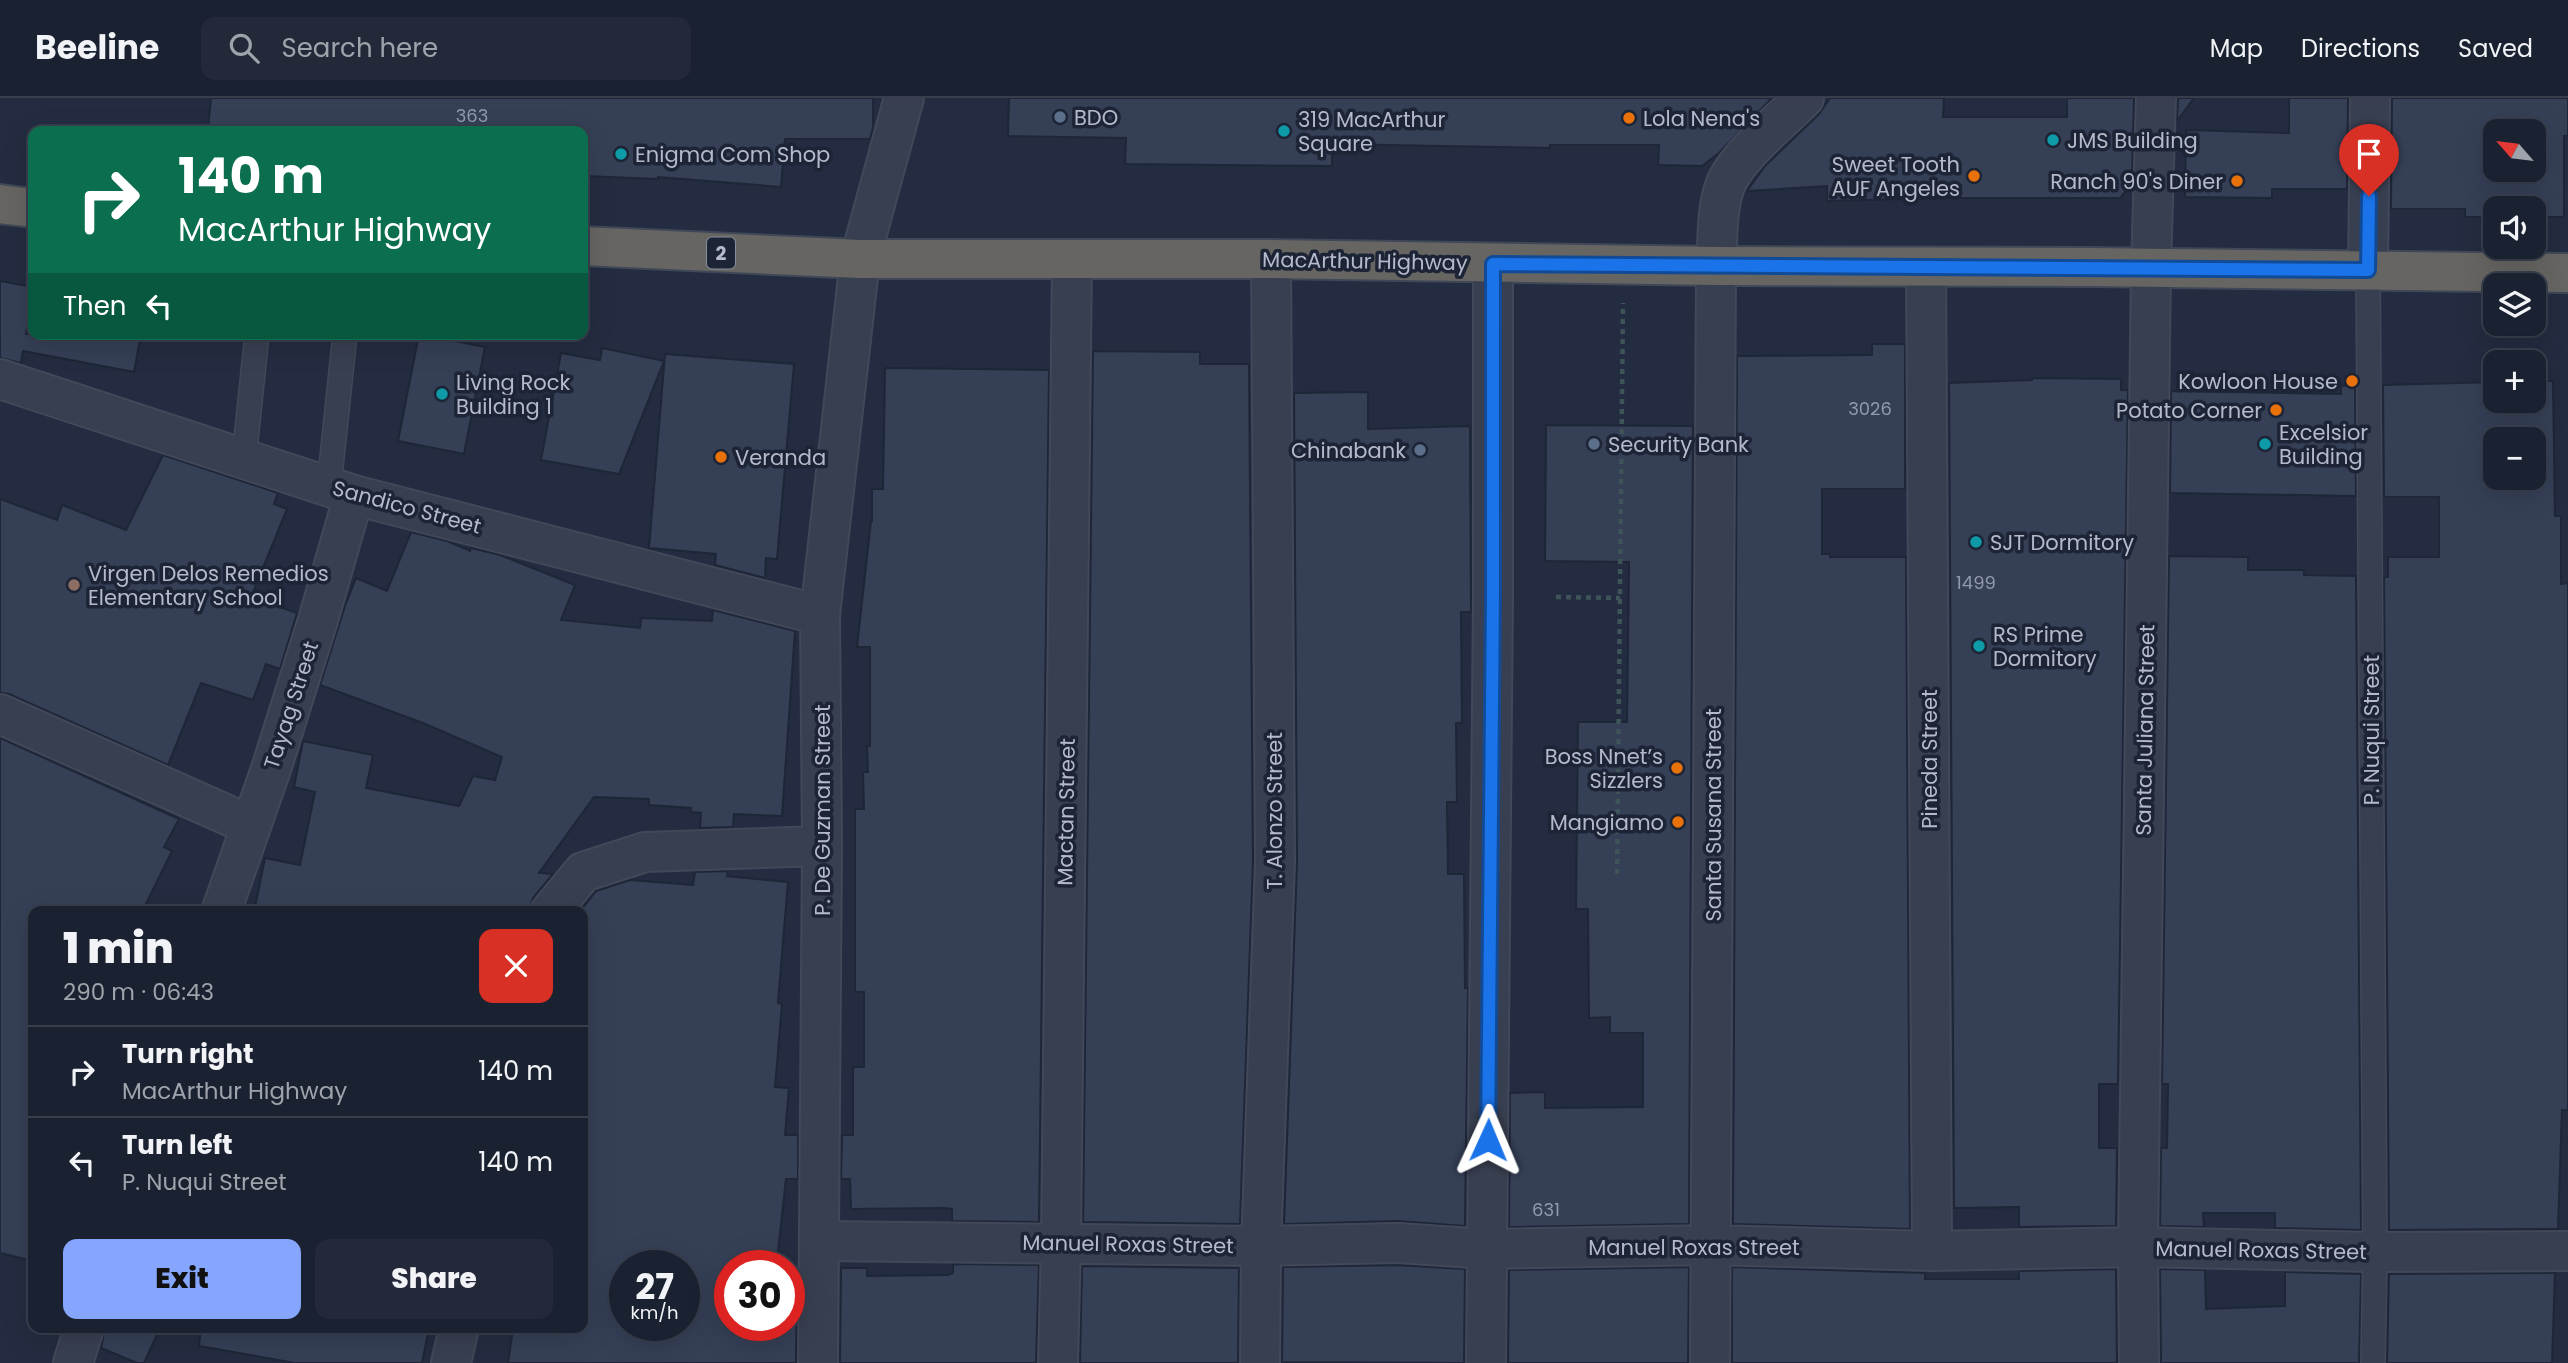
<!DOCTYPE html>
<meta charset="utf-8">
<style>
body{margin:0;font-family:Poppins,sans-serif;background:#232938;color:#f1f3f6;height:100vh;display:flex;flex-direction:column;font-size:26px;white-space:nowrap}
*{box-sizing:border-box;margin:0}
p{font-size:23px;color:#9fa3ab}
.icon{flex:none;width:38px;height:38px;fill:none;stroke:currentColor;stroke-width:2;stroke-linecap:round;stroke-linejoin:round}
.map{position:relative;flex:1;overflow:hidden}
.drawer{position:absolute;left:28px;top:808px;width:560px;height:427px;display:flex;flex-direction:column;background:#1a2130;border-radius:14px;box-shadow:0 7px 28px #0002,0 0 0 2px #383e4c}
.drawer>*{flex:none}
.guide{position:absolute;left:28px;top:28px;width:560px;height:214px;border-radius:14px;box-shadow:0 7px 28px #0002,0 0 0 2px #383e4c;background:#0b6e4f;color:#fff;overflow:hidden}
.needle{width:46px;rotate:298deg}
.controls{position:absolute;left:2483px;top:21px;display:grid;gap:14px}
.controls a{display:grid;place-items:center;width:63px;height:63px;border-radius:14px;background:#1a2130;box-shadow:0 7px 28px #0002,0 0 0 2px #383e4c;font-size:35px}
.speed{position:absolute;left:609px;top:1152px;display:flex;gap:14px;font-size:35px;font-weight:700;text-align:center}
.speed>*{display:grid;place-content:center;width:91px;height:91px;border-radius:50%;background:#1a2130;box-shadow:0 7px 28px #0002,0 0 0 2px #383e4c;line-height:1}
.speed small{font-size:18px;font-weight:400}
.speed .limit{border:10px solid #d22;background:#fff;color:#111}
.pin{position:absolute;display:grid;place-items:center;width:60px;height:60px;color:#fff;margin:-72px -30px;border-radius:50% 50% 50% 0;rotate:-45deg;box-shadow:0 0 7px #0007}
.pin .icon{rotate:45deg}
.me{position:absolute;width:77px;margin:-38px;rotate:1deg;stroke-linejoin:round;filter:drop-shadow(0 0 5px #0008)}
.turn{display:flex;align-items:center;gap:24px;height:147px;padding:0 35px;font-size:32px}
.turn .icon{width:91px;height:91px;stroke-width:2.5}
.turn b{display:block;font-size:49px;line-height:60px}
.then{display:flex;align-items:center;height:66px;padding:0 35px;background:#0003;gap:14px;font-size:26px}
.round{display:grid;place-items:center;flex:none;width:74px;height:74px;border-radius:14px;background:#232938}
.overview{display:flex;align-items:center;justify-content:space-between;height:119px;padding:0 35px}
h1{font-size:42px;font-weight:800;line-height:52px}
.cta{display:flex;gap:14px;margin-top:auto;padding:14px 35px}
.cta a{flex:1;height:80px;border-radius:14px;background:#86a5fd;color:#111;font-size:28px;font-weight:800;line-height:80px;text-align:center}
.cta a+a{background:#232938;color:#f1f3f6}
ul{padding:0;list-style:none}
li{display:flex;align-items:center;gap:21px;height:91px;padding:0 35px;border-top:2px solid #383e4c}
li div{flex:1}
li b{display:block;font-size:26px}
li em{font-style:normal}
header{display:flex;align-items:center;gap:42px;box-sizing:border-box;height:98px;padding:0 35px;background:#1a2130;border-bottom:2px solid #383e4c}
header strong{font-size:33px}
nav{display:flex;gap:38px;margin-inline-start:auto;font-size:24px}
.search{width:490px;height:63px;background:#232938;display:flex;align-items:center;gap:18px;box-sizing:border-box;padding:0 24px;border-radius:14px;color:#9fa3ab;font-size:26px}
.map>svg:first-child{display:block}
.building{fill:#353f56;stroke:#1e2637;stroke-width:2;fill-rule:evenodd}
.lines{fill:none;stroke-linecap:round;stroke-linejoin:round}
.service-casing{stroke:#414859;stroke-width:26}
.minor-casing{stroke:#414859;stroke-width:42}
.tertiary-casing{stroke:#414859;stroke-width:42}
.trunk-casing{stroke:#3f4758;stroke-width:42}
.path{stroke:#3e5459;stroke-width:4.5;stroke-dasharray:5 5;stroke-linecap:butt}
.service{stroke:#383f50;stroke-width:23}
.minor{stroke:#383f50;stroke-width:38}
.tertiary{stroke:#383f50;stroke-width:38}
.trunk{stroke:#666562;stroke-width:38}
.route-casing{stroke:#114b97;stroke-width:18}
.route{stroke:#1a73e8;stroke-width:12}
.service-dot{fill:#5c6f8a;stroke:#1c2435;stroke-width:2.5}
.food-dot{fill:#e8710a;stroke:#1c2435;stroke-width:2.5}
.culture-dot{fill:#0f9aa8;stroke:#1c2435;stroke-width:2.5}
.education-dot{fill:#8d6e63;stroke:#1c2435;stroke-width:2.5}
.labels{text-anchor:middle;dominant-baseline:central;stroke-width:7;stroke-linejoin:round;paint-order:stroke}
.number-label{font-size:18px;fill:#9299ac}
.shield{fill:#1c2435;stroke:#868d9e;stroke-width:2}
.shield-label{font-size:19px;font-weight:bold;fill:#b4bacb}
.poi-label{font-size:21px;fill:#b4bacb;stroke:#1c2435;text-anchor:start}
.street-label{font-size:21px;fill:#b4bacb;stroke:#1c2435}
</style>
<header>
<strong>Beeline</strong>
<div class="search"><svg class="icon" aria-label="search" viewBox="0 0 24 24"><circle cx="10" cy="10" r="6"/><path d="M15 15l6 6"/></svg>Search here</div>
<nav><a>Map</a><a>Directions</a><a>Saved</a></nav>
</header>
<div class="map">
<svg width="2568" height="1265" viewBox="0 0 2568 1265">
<rect width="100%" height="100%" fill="#232c40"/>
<path class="building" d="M211 0H873V30L870 41H785L781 89 658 79V81L583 78V33H236L208 30Z
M1009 0H1772L1719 55 1702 68 1658 67 1659 47H1550V50L1332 46V68L1125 66 1126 40 1008 38Z
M1830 0H1944L1943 19H2067V0H2134L2132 85 2120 100H1943L1827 103V88L1747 93 1765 68 1819 16Z
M2178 0H2194L2177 23 2178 1Z
M2289 0H2348L2347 91H2272V100L2185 99 2186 32 2289 35Z
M2392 0H2568V38H2564V119H2534V110H2496V119H2465V111H2391ZM2496 33H2534V72H2496Z
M0 183 33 189 26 236H141L134 274 23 253 21 265 0 260Z
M419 236 485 249 464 356 398 343Z
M1872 246H1905V391H1822V456H1830V459H1906L1910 1131 1733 1126 1737 258 1872 257Z
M602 250 664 263 619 376 541 362 561 255 600 262Z
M1093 253 1200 254V266H1249L1253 764 1240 1126 1083 1124Z
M665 256 794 266 777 461 766 460 765 480 715 467 716 456 649 450Z
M885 270 1049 272 1039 1124 952 1123V1111L944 1110 851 1111 850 1081H841L842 1037H853V969H864V894H855V711H864L863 674H868L867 648H870V549H857L871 423H872V391H883Z
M2032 280 2121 281V292H2128L2118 986H2099V1050H2117L2116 1128 2019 1129V1109L1954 1110 1949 285 2032 282Z
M2534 283H2553L2555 418H2561V486L2568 485V1012H2562L2558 1131 2389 1132 2384 479H2388V459H2439V399H2384L2383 287 2496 284V303H2534ZM2496 341H2534V380H2496Z
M2355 287 2356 398 2170 395 2171 293 2341 296V288Z
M1368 294V331L1470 328 1471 514H1461L1462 625H1456L1457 704H1447L1448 776H1464L1465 890H1468L1465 1128 1398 1123 1284 1126 1297 764 1294 295Z
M1546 327 1693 328 1689 1126 1509 1129 1510 995 1545 994V1010L1643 1009V935H1610V919L1589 920 1588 811H1576L1578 624H1627L1629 464 1545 463Z
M163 357 278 395 274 406 287 411 251 499 297 515 280 571 266 566 253 602 201 585 168 667 9 596 0 595V401L57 422 62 407 126 432Z
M411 434 447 443 470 453 471 450 500 457 575 487 561 522 640 530 641 520 712 523 713 512 795 533 782 718 734 716 733 729 700 730 701 715 691 714V710L649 707V701L594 699 539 775 553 776 533 800 529 814H280L255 809 265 760 300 767 315 694 294 689 303 643 373 657 366 690 459 708 473 678 495 682 502 659 423 625 320 587 345 508 356 480 387 493Z
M2169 458 2248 459V472H2304V477L2356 478 2361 1132 2275 1130V1115H2203L2204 1129 2160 1128 2161 1050H2167L2168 986H2162Z
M0 640 179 721 164 749 172 753 142 814H33V1163L0 1155Z
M728 773 727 778 788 784 778 905 782 906 775 989 789 990 785 1037H798V1081H786L778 1154 782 1155 781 1167H730V1227H789V1171H797L796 1265H508L513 1230H583V814H579L596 793 630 782 693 787 695 774ZM625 1167H684V1227H625Z
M953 1166 1039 1167 1036 1265H840L841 1170H867V1178L948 1177 953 1175Z
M1397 1167 1465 1171 1464 1265 1282 1264 1283 1169Z
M1082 1168 1239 1170 1238 1265H1080Z
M1689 1169 1688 1265H1508L1509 1172Z
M1732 1169 1925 1175V1181H2019V1173L2116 1171 2117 1265H1732Z
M2160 1171 2205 1172 2206 1211 2285 1208V1174L2361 1176 2359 1265H2161Z
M2555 1175 2552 1265H2387L2389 1176Z
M105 1230H160L144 1265H137L101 1250Z
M201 1230H429L422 1265H295L199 1248Z"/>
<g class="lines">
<defs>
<path id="service" d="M2368 172 2375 1154 2373 1265
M244 361 257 236
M329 388 345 236"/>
<path id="minor" d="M1926 169 1932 1153
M2368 172 2370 0
M0 281 354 397 820 517
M0 616 250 727
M221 814 271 671 318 522 354 397
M550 814 583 774 645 754 822 748
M820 1143 1261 1148 1398 1145 1487 1151 1711 1147 1932 1153 2138 1149 2375 1154 2568 1153
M73 1265 84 1230
M451 1265 459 1230
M1058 1265 1061 1144 1072 162
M1260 1265 1261 1148 1275 764 1271 161
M1486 1265 1493 497V166
M1710 1265 1716 168C1718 142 1716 113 1725 88 1735 60 1782 22 1804 0
M2139 1265 2138 1149 2151 170 2156 0"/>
<path id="tertiary" d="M818 1265 822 748 820 517 860 161 904 0"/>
<path id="trunk" d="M0 106 33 110
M583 148 860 161H1271L1716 168 2091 169 2568 175"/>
</defs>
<use href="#service" class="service-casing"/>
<use href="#minor" class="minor-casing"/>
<use href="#tertiary" class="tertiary-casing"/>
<use href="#trunk" class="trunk-casing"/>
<path class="path" d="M1556 499 1620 500
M1617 776 1623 205"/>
<use href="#service" class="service"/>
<use href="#minor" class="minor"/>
<use href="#tertiary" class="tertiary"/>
<use href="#trunk" class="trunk"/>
</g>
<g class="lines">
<defs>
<path id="route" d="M1488 1042 1493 497V166L2368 172 2369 98"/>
</defs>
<use href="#route" class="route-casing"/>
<use href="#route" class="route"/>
</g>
<g class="service-dot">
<circle cx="1060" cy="19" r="7"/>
<circle cx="1594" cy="346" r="7"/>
<circle cx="1420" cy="352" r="7"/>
</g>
<g class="food-dot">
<circle cx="1629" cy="20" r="7"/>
<circle cx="1974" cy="78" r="7"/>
<circle cx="2237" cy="83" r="7"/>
<circle cx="2352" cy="283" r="7"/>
<circle cx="2276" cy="312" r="7"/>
<circle cx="721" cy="359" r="7"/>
<circle cx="1677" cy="670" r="7"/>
<circle cx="1678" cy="724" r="7"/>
</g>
<g class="culture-dot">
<circle cx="1284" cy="33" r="7"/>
<circle cx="2053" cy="42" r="7"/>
<circle cx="621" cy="56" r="7"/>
<circle cx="442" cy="296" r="7"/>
<circle cx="2265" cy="346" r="7"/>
<circle cx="1976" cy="444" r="7"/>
<circle cx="1979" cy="548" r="7"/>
</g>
<circle class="education-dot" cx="74" cy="487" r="7"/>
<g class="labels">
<g class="number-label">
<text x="472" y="17">363</text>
<text x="1870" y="310">3026</text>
<text x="1976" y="484">1499</text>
<text x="1546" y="1111">631</text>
</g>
<rect class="shield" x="707" y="139.5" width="28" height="31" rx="5"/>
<g class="shield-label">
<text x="721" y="155">2</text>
</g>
<g class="poi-label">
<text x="1074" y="19">BDO</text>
<text x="1643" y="20">Lola Nena's</text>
<text x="1298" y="21">319 MacArthur<tspan x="1298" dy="24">Square</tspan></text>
<text x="2067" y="42">JMS Building</text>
<text x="635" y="56">Enigma Com Shop</text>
<text x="1960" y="66" text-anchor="end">Sweet Tooth<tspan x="1960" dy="24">AUF Angeles</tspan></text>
<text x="2223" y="83" text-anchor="end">Ranch 90's Diner</text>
<text x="2338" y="283" text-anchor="end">Kowloon House</text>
<text x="456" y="284">Living Rock<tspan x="456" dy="24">Building 1</tspan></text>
<text x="2262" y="312" text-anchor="end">Potato Corner</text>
<text x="2279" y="334">Excelsior<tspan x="2279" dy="24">Building</tspan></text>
<text x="1608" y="346">Security Bank</text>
<text x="1406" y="352" text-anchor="end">Chinabank</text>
<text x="735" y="359">Veranda</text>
<text x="1990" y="444">SJT Dormitory</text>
<text x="88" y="475">Virgen Delos Remedios<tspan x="88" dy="24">Elementary School</tspan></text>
<text x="1993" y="536">RS Prime<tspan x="1993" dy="24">Dormitory</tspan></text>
<text x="1663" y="658" text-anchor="end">Boss Nnet’s<tspan x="1663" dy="24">Sizzlers</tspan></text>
<text x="1664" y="724" text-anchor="end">Mangiamo</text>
</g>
<g class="street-label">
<text transform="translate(1365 163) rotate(1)">MacArthur Highway</text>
<text transform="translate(407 409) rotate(15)">Sandico Street</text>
<text transform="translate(291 607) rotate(-72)">Tayag Street</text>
<text transform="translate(2145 632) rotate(-89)">Santa Juliana Street</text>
<text transform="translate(2371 632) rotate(-90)">P. Nuqui Street</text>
<text transform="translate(1929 661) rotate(-90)">Pineda Street</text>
<text transform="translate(822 712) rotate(-90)">P. De Guzman Street</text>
<text transform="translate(1274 713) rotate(-90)">T. Alonzo Street</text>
<text transform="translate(1066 714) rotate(-89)">Mactan Street</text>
<text transform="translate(1713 717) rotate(-90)">Santa Susana Street</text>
<text transform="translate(1128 1146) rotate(1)">Manuel Roxas Street</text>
<text x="1694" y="1149">Manuel Roxas Street</text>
<text transform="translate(2261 1152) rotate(1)">Manuel Roxas Street</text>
</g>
</g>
</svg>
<div class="controls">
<a><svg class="needle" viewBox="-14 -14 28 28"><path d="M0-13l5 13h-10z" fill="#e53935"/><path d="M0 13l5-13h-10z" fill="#9fa3ab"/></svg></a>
<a><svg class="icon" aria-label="sound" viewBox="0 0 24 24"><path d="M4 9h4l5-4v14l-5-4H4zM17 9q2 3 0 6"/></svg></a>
<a><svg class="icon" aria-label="layers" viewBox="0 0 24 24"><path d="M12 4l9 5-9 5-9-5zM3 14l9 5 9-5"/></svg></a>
<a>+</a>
<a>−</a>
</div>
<div class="speed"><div>27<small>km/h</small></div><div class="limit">30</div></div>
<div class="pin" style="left:2369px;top:98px;background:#d93025"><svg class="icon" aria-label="arrive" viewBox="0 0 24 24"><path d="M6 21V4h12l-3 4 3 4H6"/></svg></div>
<svg class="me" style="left:1488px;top:1042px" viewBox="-20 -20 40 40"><path d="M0-17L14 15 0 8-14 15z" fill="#1a73e8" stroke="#fff" stroke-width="4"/></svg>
<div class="guide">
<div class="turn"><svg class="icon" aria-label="right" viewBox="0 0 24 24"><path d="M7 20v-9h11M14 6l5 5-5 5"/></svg><div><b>140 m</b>MacArthur Highway</div></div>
<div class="then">Then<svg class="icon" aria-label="left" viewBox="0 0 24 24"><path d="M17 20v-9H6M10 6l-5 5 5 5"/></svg></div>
</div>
<section class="drawer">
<div class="overview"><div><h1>1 min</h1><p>290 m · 06:43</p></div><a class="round" style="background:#d93025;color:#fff"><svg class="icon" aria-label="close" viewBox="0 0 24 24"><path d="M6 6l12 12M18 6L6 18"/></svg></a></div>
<ul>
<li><svg class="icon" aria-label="right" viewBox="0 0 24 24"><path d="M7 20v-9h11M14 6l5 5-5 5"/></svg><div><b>Turn right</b><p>MacArthur Highway</p></div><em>140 m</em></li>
<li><svg class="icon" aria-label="left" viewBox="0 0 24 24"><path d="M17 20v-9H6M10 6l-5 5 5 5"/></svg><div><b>Turn left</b><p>P. Nuqui Street</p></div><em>140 m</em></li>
</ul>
<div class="cta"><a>Exit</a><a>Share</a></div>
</section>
</div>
